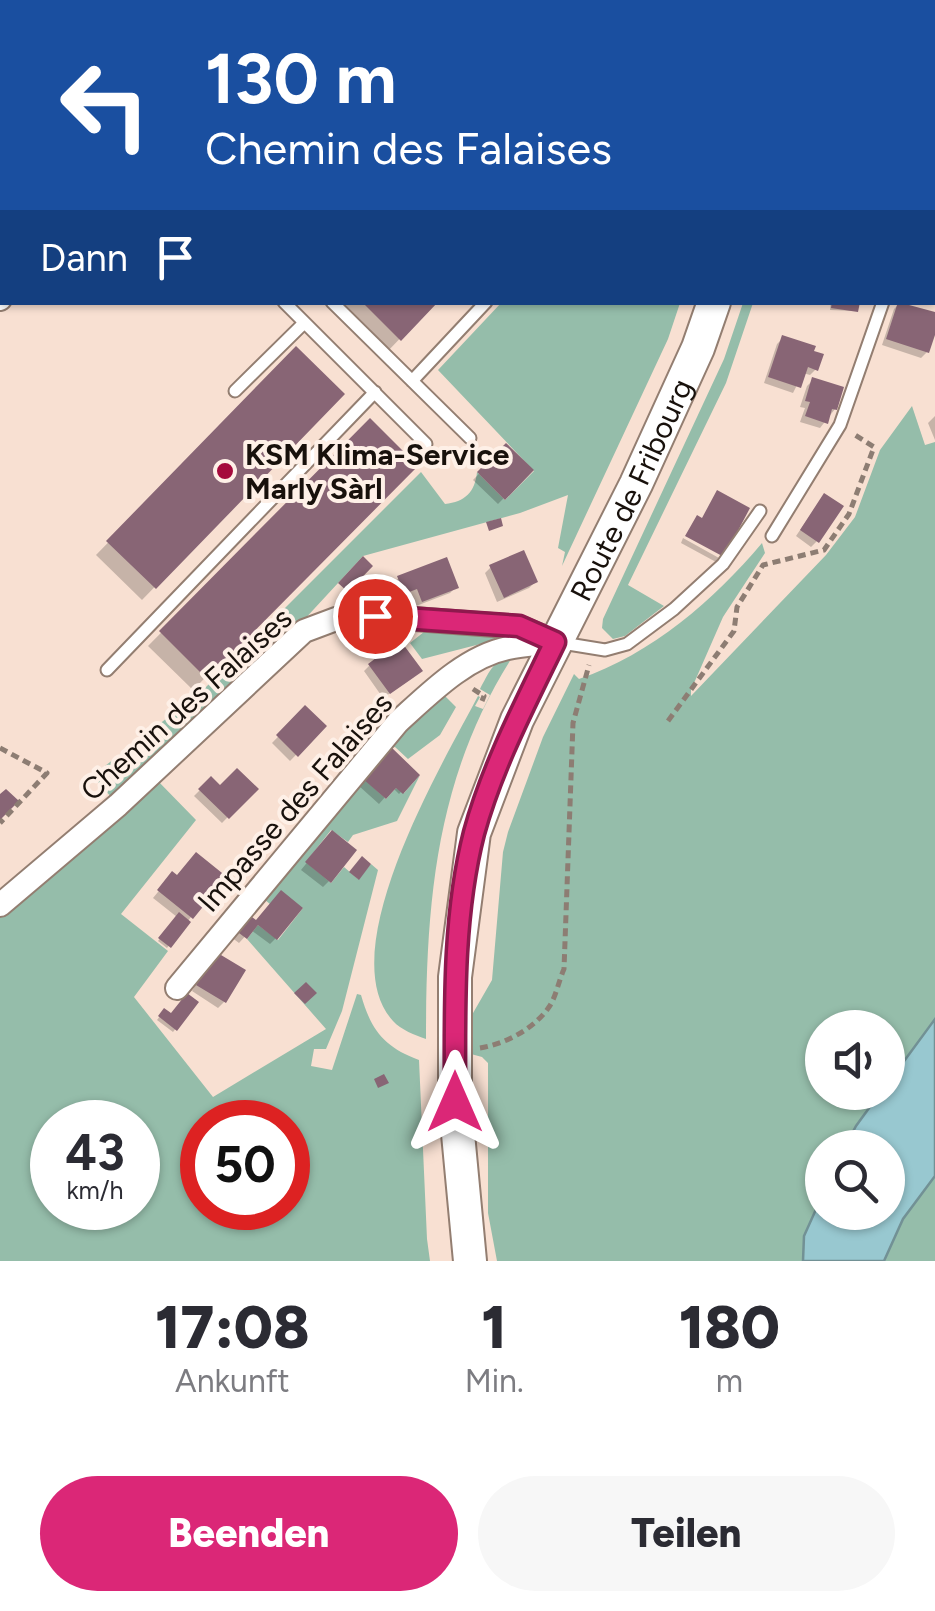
<!DOCTYPE html>
<html lang="de">
<meta charset="utf-8">
<style>
body{margin:0;font-family:Figtree,sans-serif;background:#f7f7f7;color:#2b2b33;height:100vh;display:flex;flex-direction:column;font-size:38px;white-space:nowrap}
*{box-sizing:border-box;margin:0}
p{font-size:32px;color:#7c7c81}
.icon{flex:none;width:55px;height:55px;fill:none;stroke:currentColor;stroke-width:2;stroke-linecap:round;stroke-linejoin:round}
.map{position:relative;height:1261px;overflow:hidden}
.details{display:flex;flex-direction:column;background:#fff;flex:1}
.details>*{flex:none}
.hud{position:absolute;left:0px;top:0px;width:935px;height:305px;box-shadow:0 2px 8px #0004;background:#1a4fa0;color:#fff;overflow:hidden}
.controls{position:absolute;left:805px;top:1010px;display:grid;gap:20px}
.controls a{display:grid;place-items:center;width:100px;height:100px;border-radius:50%;background:#fff;box-shadow:0 2px 8px #0004;font-size:50px}
.speed{position:absolute;left:30px;top:1100px;display:flex;gap:20px;font-size:50px;font-weight:700;text-align:center}
.speed>*{display:grid;place-content:center;width:130px;height:130px;border-radius:50%;background:#fff;box-shadow:0 2px 8px #0004;line-height:1}
.speed small{font-size:25px;font-weight:400}
.speed .limit{border:15px solid #d22;background:#fff;color:#111}
.pin{position:absolute;display:grid;place-items:center;width:85px;height:85px;color:#fff;margin:-42px;border:5px solid #fff;border-radius:50%;box-shadow:0 2px 10px #0007}
.me{position:absolute;width:110px;margin:-55px;rotate:0deg;stroke-linejoin:round;filter:drop-shadow(0 0 8px #0008)}
.turn{display:flex;align-items:center;gap:35px;height:210px;padding:0 40px;font-size:45px}
.turn .icon{width:130px;height:130px;stroke-width:2.5}
.turn b{display:block;font-size:70px;line-height:85px}
.then{display:flex;align-items:center;height:95px;padding:0 40px;background:#0003;gap:20px;font-size:38px}
.eta{display:flex;justify-content:space-evenly;align-items:center;height:170px;text-align:center}
.eta b{font-size:60px;font-weight:800;line-height:70px}
.action{display:flex;gap:20px;margin-top:auto;padding:20px 40px}
.action a{flex:1;height:115px;border-radius:60px;background:#db2777;color:#fff;font-size:40px;font-weight:800;line-height:115px;text-align:center}
.action a+a{background:#f7f7f7;color:#2b2b33}
.map>svg:first-child{display:block}
.green{fill:#95bdaa;fill-rule:evenodd}
.water{fill:#98c8d0;stroke:#729195;stroke-width:2.5}
.shadow{fill:#0003}
.building{fill:#886575}
.lines{fill:none;stroke-linecap:round;stroke-linejoin:round}
.lane-casing{stroke:#937e71;stroke-width:15}
.street-casing{stroke:#937e71;stroke-width:26}
.secondary-casing{stroke:#937e71;stroke-width:36}
.path{stroke:#8d7d73;stroke-width:5;stroke-dasharray:8 5;stroke-linecap:butt}
.lane{stroke:#fff;stroke-width:11}
.street{stroke:#fff;stroke-width:22}
.secondary{stroke:#fff;stroke-width:32}
.route-casing{stroke:#8e194d;stroke-width:25}
.route{stroke:#db2777;stroke-width:18}
.poi-dot{fill:#a50a3c;stroke:#fef0e7;stroke-width:4}
.labels{text-anchor:middle;dominant-baseline:central;stroke-width:8;stroke-linejoin:round;paint-order:stroke}
.poi-label{font-size:30px;font-weight:bold;fill:#18110c;stroke:#fef0e7;text-anchor:start}
.street-label{font-size:30px;fill:#18110c;stroke:#fef0e7}
</style>
<div class="map">
<svg width="935" height="1261" viewBox="0 0 935 1261">
<rect width="100%" height="100%" fill="#f8e0d2"/>
<path class="green" d="M501 303H680L668 339 562 566 565 552 558 548 568 495 520 513 363 556 302 622 114 800 92 776 202 691 421 472 445 504C465 502 475 492 477 472L505 500 534 471 438 370Z
M743 303H753L726 383 628 585 664 606 625 636 613 639 602 628 603 619 724 359Z
M912 406 925 445 935 442V1261H497L488 1213V1063L482 1057 471 1054 461 1034 492 980 503 852 508 832 543 737 574 674 579 679C652 654 714 600 762 543L765 553 723 617 691 690V696L826 555 855 517 880 450ZM822 1028H888V1092H822ZM822 1148H888V1212H822Z
M429 628 503 632 492 641 422 659 410 643Z
M513 656C436 776 426 901 426 1039 415 1035 401 1030 393 1021 330 952 443 763 478 696L480 697 475 706 483 709 490 695 480 689C489 673 493 659 513 656Z
M442 693 456 707 440 735 408 759 395 747 391 748 403 728Z
M420 775 397 821 353 835 348 842 331 830 306 862 331 883 344 867 358 879 371 864 378 870 342 1011 326 1049H314L311 1066 332 1070 357 994 361 995C371 1030 384 1047 419 1060L427 1239 430 1261H0V911L156 779 196 820 121 914 168 951 134 997 213 1097 326 1029 247 939 258 925 278 940 303 908 270 904 260 896 364 779 386 799 396 788 404 793ZM52 1122H138V1208H52ZM202 1122H288V1208H202Z"/>
<path class="water" d="M935 1019V1176L903 1219 884 1261H803L804 1236 822 1196V1212H888V1148L845 1147 856 1126 880 1093 888 1092V1083Z"/>
<path class="shadow" d="M132 0H281L129 2Z
M332 0H472L329 2Z
M932 95 935 96V203L932 202Z
M2 137V282L0 284V140Z
M345 302H435L387 352 341 307Z
M831 302H857L856 311 830 310Z
M900 303 935 315V327L927 352 921 358 882 345 894 309Z
M783 338 816 369 810 375 803 373 793 393 764 383 777 344Z
M296 350 342 394 142 600 96 555Z
M813 380 835 409 820 428 800 422 805 408 800 407 807 386Z
M935 416V440L928 423Z
M370 421 414 466 193 690 148 646Z
M506 446 531 470 498 504 473 480Z
M819 502 817 541 811 547 796 536Z
M683 538 719 558 716 562 681 543Z
M491 567 535 582 529 588 497 602 485 573Z
M399 578 456 587 450 593 416 606 411 593 398 598 392 584Z
M369 666 414 677 383 698 364 671Z
M306 708 324 726 290 761 272 743Z
M385 756 401 792 399 794 393 788 379 804 359 786Z
M211 779 220 788 255 789 222 823 194 796Z
M326 839 329 881 323 887 301 870Z
M167 881 191 917 167 948 158 941 177 917 153 898Z
M281 894 275 939 270 944 251 930 239 943 231 937 243 923H256Z
M210 961 224 1002 218 1008 192 991Z
M196 1003 173 1032 157 1020 164 1011 171 1016Z"/>
<path class="building" d="M362 302H438L401 341Z
M832 302H860L858 312 831 308Z
M898 302 935 312V335L929 353 886 339Z
M782 335 816 346 814 351 824 354 818 371 808 367 801 388 768 377Z
M296 346 345 394 156 589 106 541Z
M812 377 844 387 837 410 832 409 828 424 805 416 810 402 805 401Z
M370 418 418 466 207 679 159 631Z
M506 443 534 470 505 500 477 472Z
M717 490 750 508 724 557 685 536 697 515 702 518Z
M824 493 844 506 819 543 800 530Z
M501 518 503 526 489 531 486 522Z
M524 550 538 582 504 598 489 565Z
M363 556 373 566 348 592 338 583Z
M447 557 459 588 422 602 417 589 404 594 397 576Z
M400 640 423 671 390 694 368 664Z
M305 705 327 726 298 757 276 735Z
M391 747 420 775 403 794 396 788 386 799 363 779Z
M237 768 259 789 229 819 198 789 211 776 220 785Z
M6 789 19 801 0 820V794Z
M332 830 357 850 331 883 305 862Z
M196 852 227 877 193 919 157 890 172 871 177 875Z
M362 856 371 864 359 880 349 872Z
M281 890 303 908 277 940 258 925 247 939 235 930 248 914 256 920Z
M179 912 191 922 171 948 158 938Z
M216 952 246 970 226 1003 196 985Z
M306 982 317 993 305 1004 294 993Z
M187 993 199 1002 177 1031 158 1016 164 1008 171 1013Z
M384 1074 389 1083 378 1088 374 1079Z"/>
<g class="lines">
<defs>
<path id="lane" d="M552 0 555 2
M514 2 516 0
M932 74 935 73
M284 302 426 444
M332 302 470 438
M412 381 486 302
M235 391 304 323
M772 536 840 425 883 302
M562 643 605 650 627 644 674 609 723 564 760 511
M107 670 375 392"/>
<path id="street" d="M298 2 300 0
M819 2 824 0
M932 217 935 221
M0 299 2 296
M0 905 118 805 304 631 336 619 375 616 519 627 555 642
M177 988 398 722C429 694 465 657 508 648 523 645 540 644 555 642"/>
<g id="secondary">
<path d="M791 0 792 2"/>
<path d="M698 2 699 0"/>
<path id="s1" d="M470 1261 455 1102V977L474 833 517 720 636 484 698 348 714 302"/>
</g>
</defs>
<use href="#lane" class="lane-casing"/>
<use href="#street" class="street-casing"/>
<use href="#secondary" class="secondary-casing"/>
<path class="path" d="M473 689 484 696 482 701
M668 721 734 631 737 607 763 565 824 550 849 514 874 447 855 435
M0 748 47 773 0 823
M480 1048C505 1044 534 1029 549 1007 556 997 559 980 564 969L573 723 589 665"/>
<use href="#lane" class="lane"/>
<use href="#street" class="street"/>
<use href="#secondary" class="secondary"/>
</g>
<g class="lines">
<defs>
<path id="route" d="M375 616 519 626 555 642C525 704 492 767 474 833 452 919 455 1014 455 1102"/>
</defs>
<use href="#route" class="route-casing"/>
<use href="#route" class="route"/>
</g>
<circle class="poi-dot" cx="225" cy="471" r="10"/>
<g class="labels">
<g class="poi-label">
<text x="245" y="454">KSM Klima-Service<tspan x="245" dy="34">Marly Sàrl</tspan></text>
</g>
<g class="street-label">
<text stroke="none"><textPath href="#s1" startOffset="808">Route de Fribourg</textPath></text>
<text transform="translate(186 704) rotate(-42)">Chemin des Falaises</text>
<text transform="translate(295 802) rotate(-49)">Impasse des Falaises</text>
</g>
</g>
</svg>
<div class="controls">
<a><svg class="icon" aria-label="sound" viewBox="0 0 24 24"><path d="M4 9h4l5-4v14l-5-4H4zM17 9q2 3 0 6"/></svg></a>
<a><svg class="icon" aria-label="search" viewBox="0 0 24 24"><circle cx="10" cy="10" r="6"/><path d="M15 15l6 6"/></svg></a>
</div>
<div class="speed"><div>43<small>km/h</small></div><div class="limit">50</div></div>
<div class="pin" style="left:375px;top:616px;background:#d93025"><svg class="icon" aria-label="arrive" viewBox="0 0 24 24"><path d="M6 21V4h12l-3 4 3 4H6"/></svg></div>
<svg class="me" style="left:455px;top:1102px" viewBox="-20 -20 40 40"><path d="M0-17L14 15 0 8-14 15z" fill="#db2777" stroke="#fff" stroke-width="4"/></svg>
<div class="hud">
<div class="turn"><svg class="icon" aria-label="left" viewBox="0 0 24 24"><path d="M17 20v-9H6M10 6l-5 5 5 5"/></svg><div><b>130 m</b>Chemin des Falaises</div></div>
<div class="then">Dann<svg class="icon" aria-label="arrive" viewBox="0 0 24 24"><path d="M6 21V4h12l-3 4 3 4H6"/></svg></div>
</div>
</div>
<section class="details">
<div class="eta">
<div><b>17:08</b><p>Ankunft</p></div>
<div><b>1</b><p>Min.</p></div>
<div><b>180</b><p>m</p></div>
</div>
<div class="action"><a>Beenden</a><a>Teilen</a></div>
</section>
